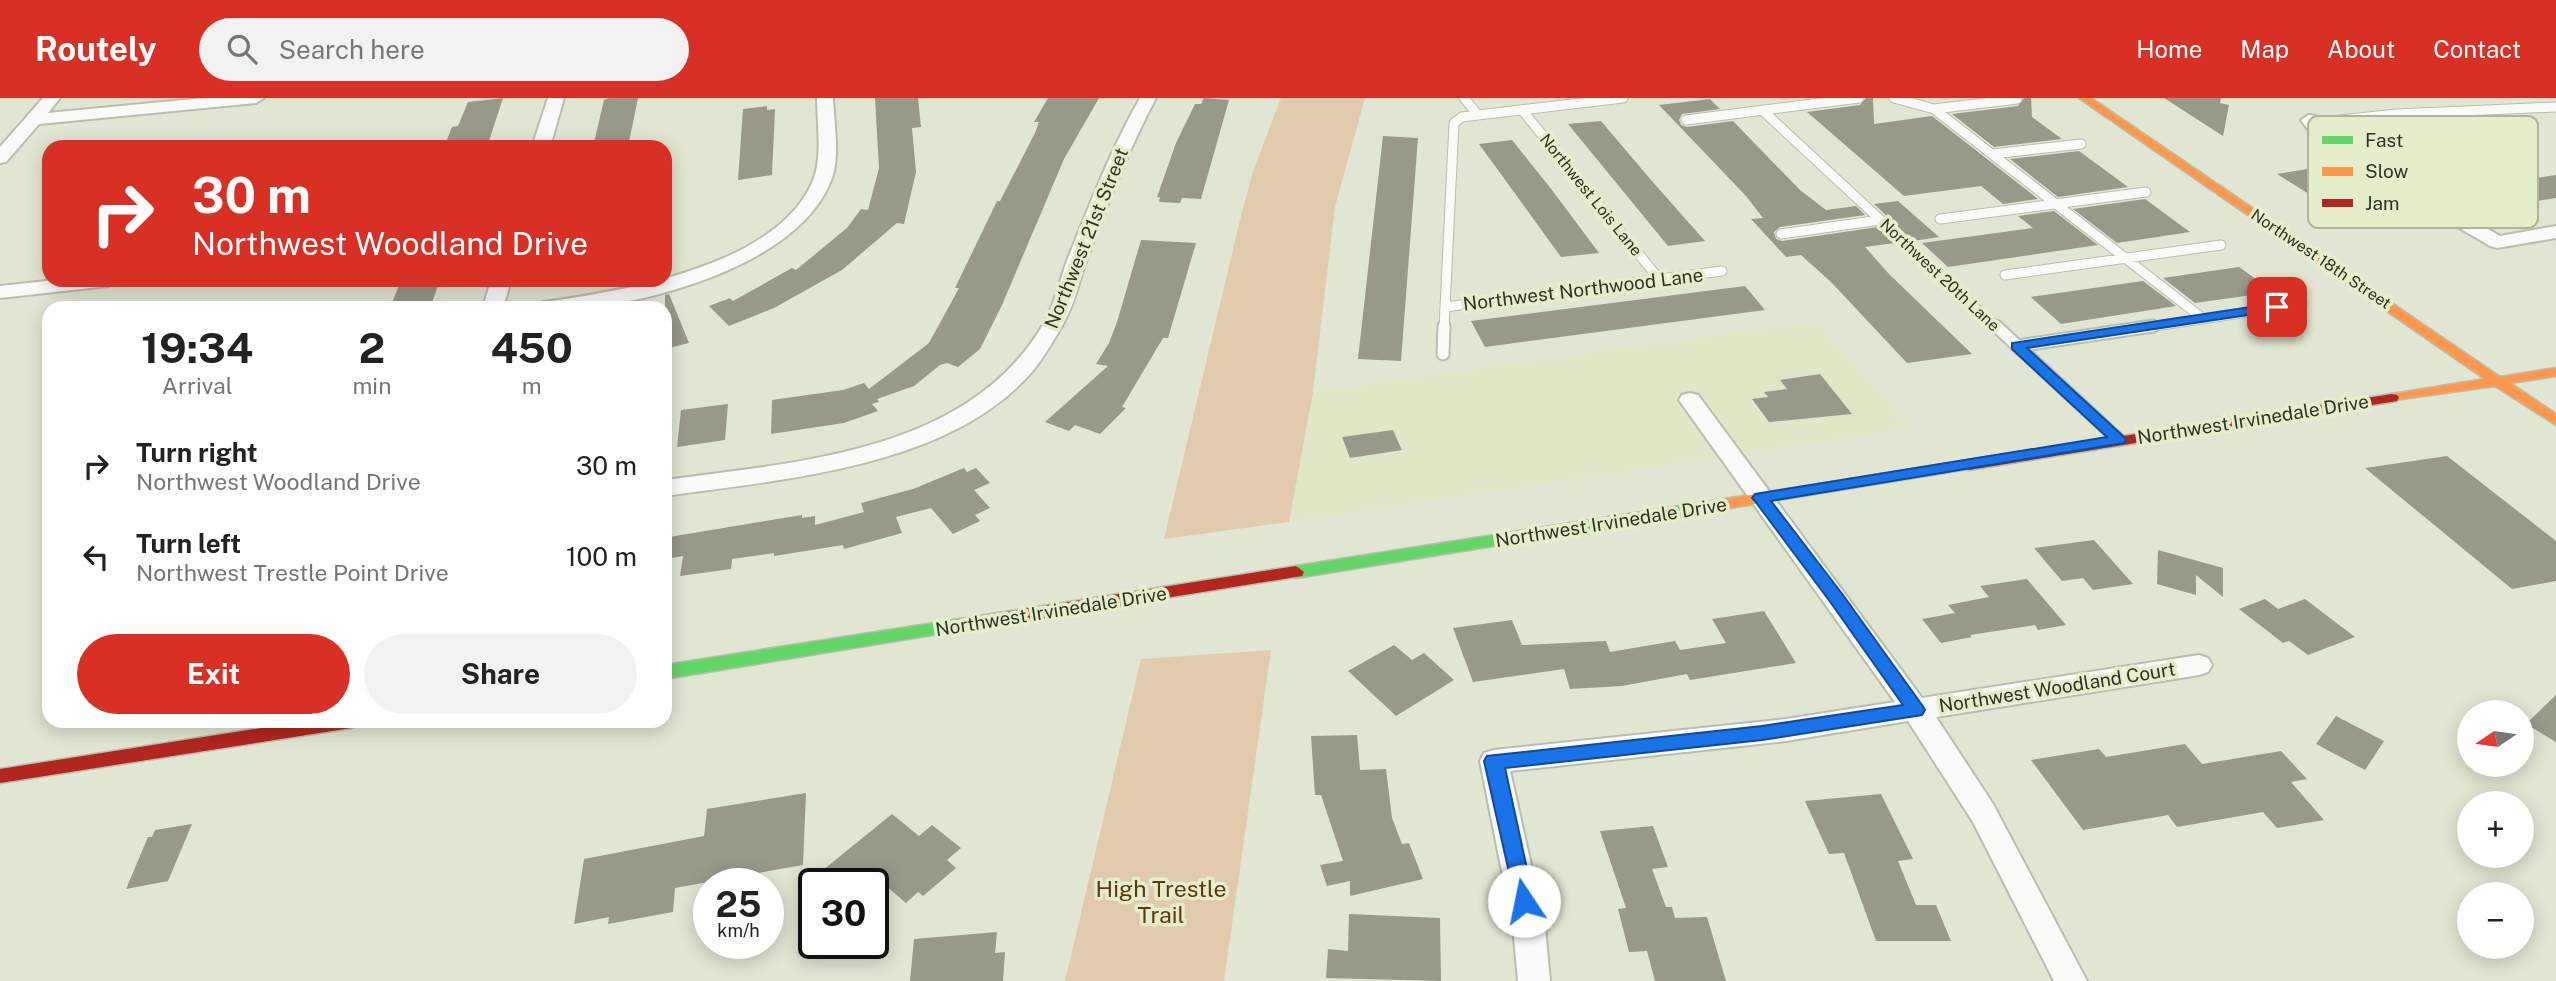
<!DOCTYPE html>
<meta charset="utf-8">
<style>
body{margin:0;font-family:"Public Sans",sans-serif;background:#f2f2f2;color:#222;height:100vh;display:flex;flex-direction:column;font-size:26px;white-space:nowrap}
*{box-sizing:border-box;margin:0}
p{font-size:23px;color:#767676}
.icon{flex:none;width:38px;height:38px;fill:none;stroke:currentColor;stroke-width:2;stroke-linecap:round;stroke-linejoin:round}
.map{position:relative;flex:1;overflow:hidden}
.details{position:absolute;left:42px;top:203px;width:630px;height:427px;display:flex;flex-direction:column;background:#fff;border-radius:21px;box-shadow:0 4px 18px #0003}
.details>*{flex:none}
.hud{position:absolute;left:42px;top:42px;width:630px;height:147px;border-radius:21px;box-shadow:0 4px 18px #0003;background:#d93025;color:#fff;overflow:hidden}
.needle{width:46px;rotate:257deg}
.fabs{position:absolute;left:2457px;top:602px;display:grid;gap:14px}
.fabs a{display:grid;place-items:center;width:77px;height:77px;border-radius:50%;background:#fff;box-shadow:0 4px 18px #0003;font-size:35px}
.speed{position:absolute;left:693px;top:770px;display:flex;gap:14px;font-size:35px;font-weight:700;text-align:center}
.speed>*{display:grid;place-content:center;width:91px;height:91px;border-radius:50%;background:#fff;box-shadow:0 4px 18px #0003;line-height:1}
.speed small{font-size:18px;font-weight:400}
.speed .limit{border:4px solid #111;border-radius:10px;background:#fff;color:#111}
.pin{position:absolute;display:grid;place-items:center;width:60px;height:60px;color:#fff;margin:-30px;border-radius:14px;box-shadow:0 4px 10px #0006}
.me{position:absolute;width:77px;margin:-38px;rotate:349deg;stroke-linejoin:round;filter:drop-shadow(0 0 5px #0008)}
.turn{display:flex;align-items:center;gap:24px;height:147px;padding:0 35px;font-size:32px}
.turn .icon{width:91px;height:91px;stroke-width:2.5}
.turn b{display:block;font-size:49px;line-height:60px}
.eta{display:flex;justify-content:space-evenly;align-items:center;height:119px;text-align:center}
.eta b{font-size:42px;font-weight:700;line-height:49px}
.action{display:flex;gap:14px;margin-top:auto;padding:14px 35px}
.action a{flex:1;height:80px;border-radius:42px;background:#d93025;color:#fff;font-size:28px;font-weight:700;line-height:80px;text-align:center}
.action a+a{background:#f2f2f2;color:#222}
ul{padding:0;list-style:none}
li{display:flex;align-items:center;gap:21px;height:91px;padding:0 35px}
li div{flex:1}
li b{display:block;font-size:26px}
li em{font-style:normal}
header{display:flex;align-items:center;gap:42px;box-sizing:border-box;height:98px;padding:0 35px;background:#d93025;color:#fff}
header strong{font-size:33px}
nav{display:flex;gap:38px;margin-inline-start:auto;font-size:24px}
.search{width:490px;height:63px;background:#f2f2f2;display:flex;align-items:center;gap:18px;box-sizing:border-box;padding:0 24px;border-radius:38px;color:#767676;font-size:26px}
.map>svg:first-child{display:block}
.built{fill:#dfe7c6}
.green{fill:#e2cbad}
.building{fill:#99998a}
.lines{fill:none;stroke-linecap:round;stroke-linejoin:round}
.lane-far1-casing{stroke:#b9bdad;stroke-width:11}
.lane-casing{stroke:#b9bdad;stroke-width:15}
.street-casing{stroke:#b9bdad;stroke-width:4}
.fast-casing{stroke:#b9bdad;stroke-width:3}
.slow-casing{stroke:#b9bdad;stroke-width:3}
.jam-casing{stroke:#b9bdad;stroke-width:3}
.lane-far1{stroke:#fafbf8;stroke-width:9}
.lane{stroke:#fafbf8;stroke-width:11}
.street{fill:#fafbf8;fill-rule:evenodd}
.fast{fill:#63d668;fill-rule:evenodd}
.slow{fill:#ff974d;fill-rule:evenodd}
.jam{fill:#b3261e;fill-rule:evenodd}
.route{fill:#1a73e8;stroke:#114b97;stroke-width:2}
.labels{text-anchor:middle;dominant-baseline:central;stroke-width:7;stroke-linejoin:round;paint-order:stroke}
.far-street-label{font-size:16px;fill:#303325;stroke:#e5eeca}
.street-label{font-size:19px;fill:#303325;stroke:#e5eeca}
.near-park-label{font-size:23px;fill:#603709;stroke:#e5eeca}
.key{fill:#e5eeca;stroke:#afb698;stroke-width:2}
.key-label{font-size:19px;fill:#303325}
</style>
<header>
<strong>Routely</strong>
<div class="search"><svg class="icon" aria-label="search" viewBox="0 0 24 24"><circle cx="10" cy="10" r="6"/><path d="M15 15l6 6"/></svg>Search here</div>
<nav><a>Home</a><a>Map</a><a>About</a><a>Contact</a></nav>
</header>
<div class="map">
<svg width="2556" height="883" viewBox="0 0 2556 883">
<rect width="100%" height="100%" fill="#e1e6d2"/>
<path class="built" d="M1817 223 1911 330 1289 424 1313 294Z"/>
<path class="green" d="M1281 0H1365L1335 109 1313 294 1289 424 1164 441 1240 122 1253 73Z
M1271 552 1224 883H1065L1141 561Z"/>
<path class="building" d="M503 0 487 49H444L452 29 458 28 468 4Z
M609 0H638L628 49H593L604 2Z
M875 0H918L921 29 912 30 916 74 904 126 897 125 842 172 774 210 729 228 709 208 730 200 733 203 792 170 796 172 847 130 861 111 868 112 879 70Z
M1048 0H1099L1064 61 1002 207 980 251 958 269 947 265 940 267 914 288 877 301 879 304 872 306 878 313 844 325 771 336 772 302 843 292 864 285 869 291 929 245 959 190H955L997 103H1000L1035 35 1039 24H1034Z
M1204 0 1229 2 1201 101 1182 100 1180 105 1159 104 1160 99H1157L1176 45 1195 6H1201Z
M1866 0H1873L1874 26 1932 18 2038 101 2003 106 1981 88 1904 98 1807 14 1860 7Z
M2024 0H2031L2032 19 2062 41 1994 49 1952 16 2018 8Z
M2164 0H2221L2220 5 2229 7 2223 38Z
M1710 1 1720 11 1682 16 1679 22 1681 27 1687 29 1733 23 1800 92 1826 112 1856 108 1865 117 1780 129 1774 134 1776 141 1782 143 1878 129 1895 145 1865 149 1889 176 1972 256 1907 265 1831 184 1801 157 1786 159 1751 121 1763 120 1746 98 1659 7Z
M767 8V12L775 11 772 77 738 82 743 11Z
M1601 23 1651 82 1705 143 1668 148 1568 26Z
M1383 38 1418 40 1401 263 1358 261Z
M1512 42 1552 92 1599 155 1561 159 1479 46Z
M2079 53 2128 89 2058 99 2010 61Z
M2314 70 2346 90 2309 96 2277 76Z
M2556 77V100L2504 108 2471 90Z
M2145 101 2190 134 2117 145 2073 111Z
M1898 103 1939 139 1913 143 1874 106Z
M2054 113 2098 147 1948 169 1922 145 2033 130 2018 118Z
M1141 142 1196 145 1168 240H1163L1122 309 1126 310 1100 336 1075 327 1069 333 1045 324 1108 268 1096 266 1109 245 1117 224Z
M2239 169 2274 194 2195 205 2163 180Z
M401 182H440L430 210H390Z
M2143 183 2176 208 2061 226 2031 199Z
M1745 188 1765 212 1485 249 1471 223Z
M669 196 689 245 665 251V197Z
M1820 276 1852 316 1769 324 1752 301 1768 299 1764 294 1787 291 1780 282Z
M728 306 725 342 677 349 681 312Z
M1393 332 1402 352 1350 360 1342 339Z
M2447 358 2556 443V483L2512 491 2365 370Z
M964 370 967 374 976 370 990 385 974 392 990 410 975 417 980 423 953 436 931 410 896 419 902 435 844 451 843 447 774 458V455L732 461 731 471 680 478 683 458 666 461 669 439 802 417V420L815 418V427L864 414 861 405 913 391Z
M2094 442 2133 486 2093 492 2083 480 2062 483 2034 450Z
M2158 452 2223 470V499L2196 477V497L2157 486Z
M2027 481 2066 527 2038 532 2035 527 1970 537 1972 539 1941 545 1922 521 1955 515 1948 507 1989 499 1980 488Z
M2265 501 2278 511 2305 501 2355 539 2308 557 2289 543 2283 545 2239 511Z
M1764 513 1796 565 1690 582 1687 576 1622 588 1570 591 1564 571 1473 584 1453 530 1512 522 1522 547 1606 543 1610 554 1675 543 1680 552 1726 545 1712 521Z
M1394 547 1412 562 1424 555 1454 582 1396 618 1348 573Z
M2556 597V644L2526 626Z
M2336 618 2384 643 2365 672 2316 646Z
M1357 637 1360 672 1386 671 1392 720 1402 746 1409 745 1423 781 1350 798V783L1327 788 1320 767 1343 763 1321 697H1315L1311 638Z
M2185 646 2202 666 2281 653 2307 681 2291 684 2324 722 2277 730 2263 714 2177 729 2168 717 2083 732 2031 662 2099 651 2106 659Z
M806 695 803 767 675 790 673 814 608 826 609 819 574 826 584 761 704 738 707 711Z
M1881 696 1913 761 1898 763 1916 807H1936L1951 843H1876L1844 755 1829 756 1805 703Z
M892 716 919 738 932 727 961 750 947 762 956 770 923 798 918 794 906 805 886 788 873 800V786H838L823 772Z
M192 726 168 783 126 791 148 739H152L155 732Z
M1653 728 1668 769 1652 771 1666 809H1672L1675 820 1707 819 1726 883H1655L1647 853 1629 854 1618 811 1626 810 1600 733Z
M1349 816 1440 820 1441 883 1326 880 1328 851 1348 853Z
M997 834 995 855 1005 854 1003 883H910L914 841Z"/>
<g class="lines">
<defs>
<path id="lane-far1" d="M1894 0 1934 11 2201 219
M1934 11 2017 1
M1522 12 1659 181
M1762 12 1997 230
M1478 17 1623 0
M1686 22 1859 0
M2309 22 2331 23 2396 16 2556 9
M1993 56 2081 46
M1940 121 2146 94
M1781 136 1880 122
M2005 177 2221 147
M1445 209 1722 173
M1444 230 1454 25 1462 19 1478 17 1464 0
M2141 230 2302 206"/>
<path id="lane" d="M1996 228 2119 342
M2017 248 2153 228
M1443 256 1444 228"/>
<path id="street" d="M43 0H60L48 15 204 0H264L256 5 39 26 6 64 0 65V49Z
M548 0H564L550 49H532Z
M817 0H833C834 27 841 60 830 85 797 163 665 201 587 210 570 212 551 210 534 210L537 206 544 204C624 193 775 168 812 85 823 60 817 27 817 0Z
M1140 0H1156C1128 52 1108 106 1087 161 1079 182 1075 206 1063 226 1054 242 1043 261 1031 275 947 370 783 381 665 398V382C797 364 969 355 1044 225 1055 205 1060 182 1068 160 1090 106 1111 51 1140 0Z
M2309 17 2315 18 2332 40 2500 138 2556 128V140L2497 150 2490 148 2320 48 2301 22Z
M55 182H118L108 188 0 200V188Z
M491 182H511L503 210H483Z
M1690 295 1698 297 1922 600 2199 557 2208 560 2212 567 2208 574 2199 577 1936 619 1993 706 2087 883H2054L1973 724 1908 623 1786 643 1510 673 1545 829 1550 883H1518L1513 829 1480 663 1484 655 1494 652 1786 621 1895 604 1679 302 1682 297Z"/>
<path id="fast" d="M1693 406 1698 407 1701 411 1698 415 1296 480 1288 474 1296 468Z
M1011 513 1017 515 1019 519 1017 523 665 581V567Z"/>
<path id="slow" d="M2079 0H2091L2500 279 2556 270V278L2510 285 2556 316V327L2495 288 2387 303 2385 300 2387 297 2392 296 2485 281Z
M1969 362 1976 367 1974 370 1693 416 1685 411 1693 406Z"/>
<path id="jam" d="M2392 296 2397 297 2399 300 2397 303 1969 372 1962 367 1969 362Z
M1296 468 1304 474 1302 478 1011 525 1005 523 1003 519 1005 515 1011 513Z
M306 623H360L357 628 351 630 0 685V671Z"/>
</defs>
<use href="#lane-far1" class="lane-far1-casing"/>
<use href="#lane" class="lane-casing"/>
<use href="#street" class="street-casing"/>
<use href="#fast" class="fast-casing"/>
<use href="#slow" class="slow-casing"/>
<use href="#jam" class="jam-casing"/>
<use href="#lane-far1" class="lane-far1"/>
<use href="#lane" class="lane"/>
<use href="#street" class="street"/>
<use href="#fast" class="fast"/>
<use href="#slow" class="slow"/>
<use href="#jam" class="jam"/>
</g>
<path class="route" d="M2277 205 2283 209 2281 212 2027 250 2124 339 2126 342 2124 345 1771 403 1843 497 1922 607 1925 612 1922 617 1762 642 1505 670 1534 803 1531 810 1524 812 1517 810 1484 663 1487 658 1762 628 1903 607 1831 505 1755 403 1752 400 1755 396 2107 339 2012 251V245Z"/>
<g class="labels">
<g class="far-street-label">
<text transform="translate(1591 97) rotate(51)">Northwest Lois Lane</text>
<text transform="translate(2321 161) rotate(34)">Northwest 18th Street</text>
<text transform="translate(1940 177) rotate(43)">Northwest 20th Lane</text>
</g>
<g class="street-label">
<text transform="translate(1086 140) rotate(-68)">Northwest 21st Street</text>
<text transform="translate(1583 191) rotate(-7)">Northwest Northwood Lane</text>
<text transform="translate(2253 321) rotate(-9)">Northwest Irvinedale Drive</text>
<text transform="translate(1611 424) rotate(-9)">Northwest Irvinedale Drive</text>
<text transform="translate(1051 513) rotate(-9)">Northwest Irvinedale Drive</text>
<text transform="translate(2057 589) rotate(-9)">Northwest Woodland Court</text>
</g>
<g class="near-park-label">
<text x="1161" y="790">High Trestle<tspan x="1161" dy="26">Trail</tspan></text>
</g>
</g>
<rect x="2308" y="18" width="230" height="112" rx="10" class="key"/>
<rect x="2322" y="38" width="31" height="8" fill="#63d668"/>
<rect x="2322" y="69" width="31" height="9" fill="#ff974d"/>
<rect x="2322" y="101" width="31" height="8" fill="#b3261e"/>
<g class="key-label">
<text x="2365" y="49">Fast</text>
<text x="2365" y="80">Slow</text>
<text x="2365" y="112">Jam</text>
</g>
</svg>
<div class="fabs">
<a><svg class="needle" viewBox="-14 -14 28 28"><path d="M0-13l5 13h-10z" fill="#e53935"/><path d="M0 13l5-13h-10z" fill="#767676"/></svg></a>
<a>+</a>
<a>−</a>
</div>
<div class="speed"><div>25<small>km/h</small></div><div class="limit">30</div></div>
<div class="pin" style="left:2277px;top:209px;background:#d93025"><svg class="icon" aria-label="arrive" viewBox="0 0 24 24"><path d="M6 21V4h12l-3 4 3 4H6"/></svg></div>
<svg class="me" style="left:1524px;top:803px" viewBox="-20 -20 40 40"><circle r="19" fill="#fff"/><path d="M0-13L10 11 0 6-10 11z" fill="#1a73e8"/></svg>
<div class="hud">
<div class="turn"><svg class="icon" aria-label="right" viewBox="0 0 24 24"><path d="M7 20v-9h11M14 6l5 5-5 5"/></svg><div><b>30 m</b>Northwest Woodland Drive</div></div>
</div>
<section class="details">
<div class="eta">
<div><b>19:34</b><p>Arrival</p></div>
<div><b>2</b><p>min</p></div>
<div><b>450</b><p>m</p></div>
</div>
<ul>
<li><svg class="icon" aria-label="right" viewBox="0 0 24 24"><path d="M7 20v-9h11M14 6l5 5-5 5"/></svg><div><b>Turn right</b><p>Northwest Woodland Drive</p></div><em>30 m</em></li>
<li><svg class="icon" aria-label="left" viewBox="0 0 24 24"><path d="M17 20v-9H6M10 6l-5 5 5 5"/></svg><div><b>Turn left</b><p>Northwest Trestle Point Drive</p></div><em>100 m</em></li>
</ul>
<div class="action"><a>Exit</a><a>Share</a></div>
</section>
</div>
